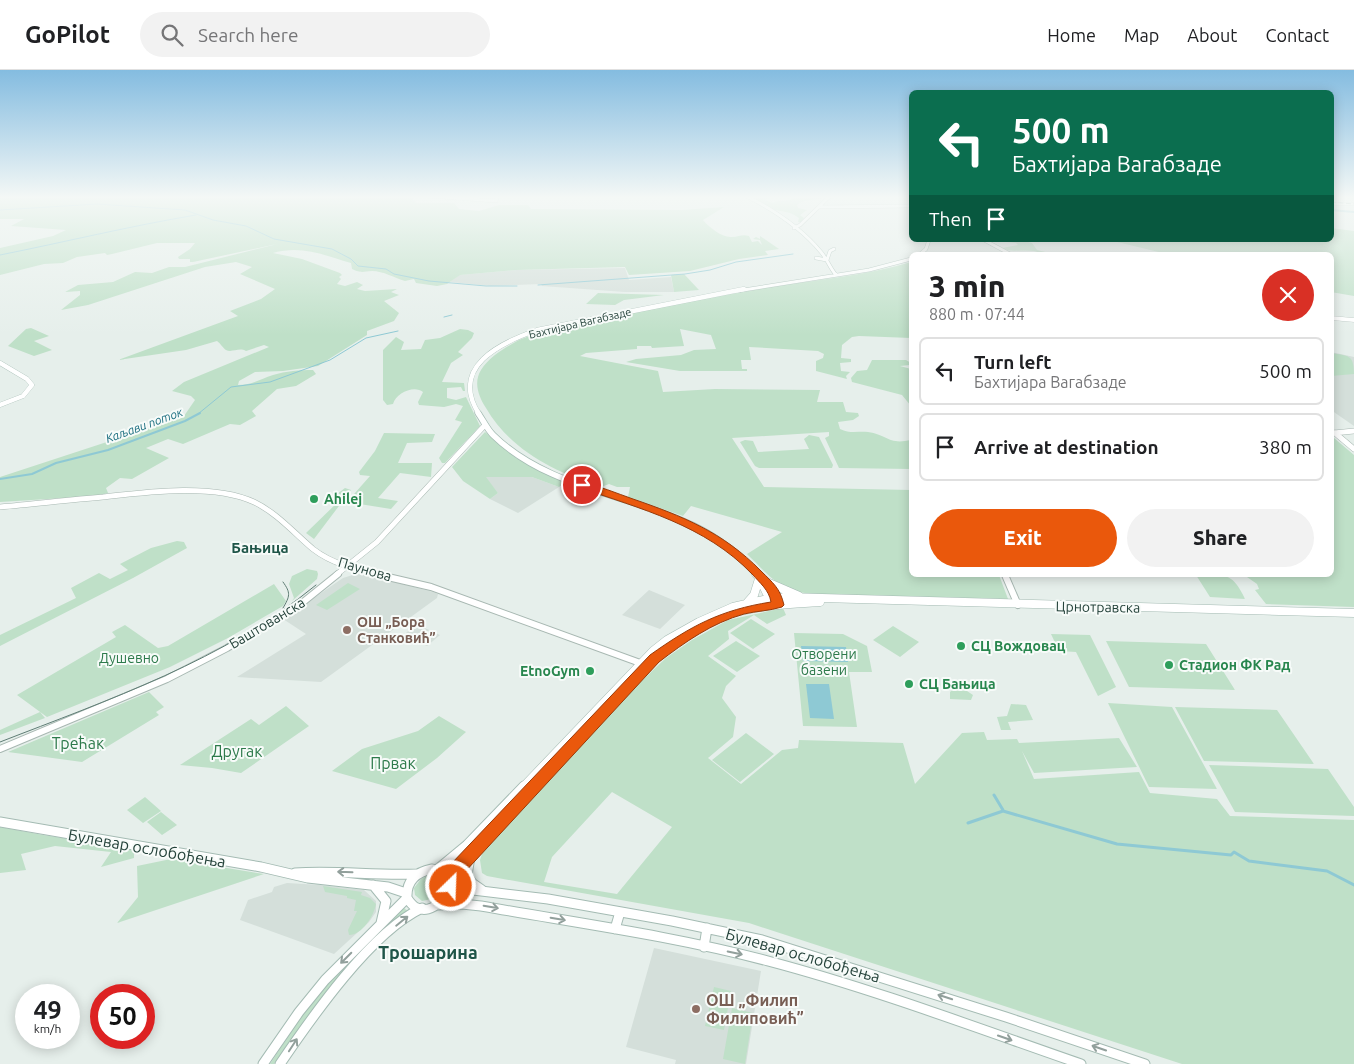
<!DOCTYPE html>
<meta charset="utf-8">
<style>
body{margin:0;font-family:Ubuntu,sans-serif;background:#f2f2f2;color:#202124;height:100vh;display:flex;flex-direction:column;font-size:19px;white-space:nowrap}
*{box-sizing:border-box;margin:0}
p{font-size:16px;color:#757577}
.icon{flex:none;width:28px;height:28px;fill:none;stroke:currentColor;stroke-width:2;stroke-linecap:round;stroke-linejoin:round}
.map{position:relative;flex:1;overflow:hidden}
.panel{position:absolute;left:909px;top:182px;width:425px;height:325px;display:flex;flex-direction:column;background:#fff;border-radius:8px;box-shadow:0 2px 12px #0003}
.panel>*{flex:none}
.hud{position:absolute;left:909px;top:20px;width:425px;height:152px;border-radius:8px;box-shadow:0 2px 12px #0003;background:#0b6e4f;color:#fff;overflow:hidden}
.speed{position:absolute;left:15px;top:914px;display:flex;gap:10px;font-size:25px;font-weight:700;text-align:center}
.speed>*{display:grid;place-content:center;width:65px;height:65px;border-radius:50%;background:#fff;box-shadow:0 2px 12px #0003;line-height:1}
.speed small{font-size:12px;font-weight:400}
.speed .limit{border:8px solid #d22;background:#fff;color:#111}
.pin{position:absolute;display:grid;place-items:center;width:42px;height:42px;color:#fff;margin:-21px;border:2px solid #fff;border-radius:50%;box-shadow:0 1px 5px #0007}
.me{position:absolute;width:55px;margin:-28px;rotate:24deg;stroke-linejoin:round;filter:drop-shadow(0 0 4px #0008)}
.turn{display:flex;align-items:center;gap:18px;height:105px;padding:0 20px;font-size:22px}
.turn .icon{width:65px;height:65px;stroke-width:2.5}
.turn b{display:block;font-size:35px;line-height:42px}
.then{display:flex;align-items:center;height:48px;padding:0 20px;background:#0003;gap:10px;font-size:19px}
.round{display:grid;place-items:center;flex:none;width:52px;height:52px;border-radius:26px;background:#f2f2f2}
.overview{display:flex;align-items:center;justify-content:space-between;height:85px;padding:0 20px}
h1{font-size:30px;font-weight:800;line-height:38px}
.primary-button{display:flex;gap:10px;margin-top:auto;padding:10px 20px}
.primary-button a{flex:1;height:58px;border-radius:30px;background:#ea580c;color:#fff;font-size:20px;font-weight:800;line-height:58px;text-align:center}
.primary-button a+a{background:#f2f2f2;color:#202124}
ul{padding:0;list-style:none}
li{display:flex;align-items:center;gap:15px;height:68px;margin:0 10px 8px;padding:0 10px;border:2px solid #e0e0e0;border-radius:8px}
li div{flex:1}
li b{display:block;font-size:19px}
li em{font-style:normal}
header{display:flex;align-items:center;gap:30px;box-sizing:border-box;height:70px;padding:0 25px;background:#fff;border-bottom:1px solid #e0e0e0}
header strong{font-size:24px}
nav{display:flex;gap:28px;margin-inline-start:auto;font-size:18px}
.search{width:350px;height:45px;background:#f2f2f2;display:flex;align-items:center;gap:12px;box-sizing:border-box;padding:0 18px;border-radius:28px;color:#757577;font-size:19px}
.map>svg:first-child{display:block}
.built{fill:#d4dfda}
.green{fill:#bfe0c8;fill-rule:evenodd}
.water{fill:#8ec9d4}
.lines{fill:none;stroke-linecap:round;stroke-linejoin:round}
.stream-far2{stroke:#8ec9d4;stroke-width:1}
.stream-far1{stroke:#8ec9d4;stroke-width:2}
.stream{stroke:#8ec9d4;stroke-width:3}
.river{fill:#8ec9d4;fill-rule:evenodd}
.tertiary-far3-casing{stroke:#a8b8b2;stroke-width:4}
.tertiary-far2-casing{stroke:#a8b8b2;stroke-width:4.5}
.tertiary-far1-casing{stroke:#a8b8b2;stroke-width:6}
.tertiary-casing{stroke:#a8b8b2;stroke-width:8}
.secondary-far4-casing{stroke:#a4bbb3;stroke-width:4}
.secondary-far3-casing{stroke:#a4bbb3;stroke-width:5}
.secondary-far2-casing{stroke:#a4bbb3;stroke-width:7}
.secondary-far1-casing{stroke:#a4bbb3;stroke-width:9}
.secondary-casing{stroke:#a4bbb3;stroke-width:11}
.tertiary-far3{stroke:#fff;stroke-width:3}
.tertiary-far2{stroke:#fff;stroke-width:4}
.tertiary-far1{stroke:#fff;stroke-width:5}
.tertiary{stroke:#fff;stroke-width:6}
.secondary-far4{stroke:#fff;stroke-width:3}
.secondary-far3{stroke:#fff;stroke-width:4.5}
.secondary-far2{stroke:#fff;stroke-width:5.5}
.secondary-far1{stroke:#fff;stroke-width:8}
.secondary{stroke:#fff;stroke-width:9}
.tram{stroke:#5f7d75;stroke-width:1}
.rail{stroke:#5f7d75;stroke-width:1;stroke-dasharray:5 2.5;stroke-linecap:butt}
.oneway{stroke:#92a09c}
.route{fill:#ea580c;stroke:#983908}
.leisure-dot{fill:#2e9e5b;stroke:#f7fbf9;stroke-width:2}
.education-dot{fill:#8d6e63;stroke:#f7fbf9;stroke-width:2}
.labels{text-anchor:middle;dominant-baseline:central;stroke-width:4;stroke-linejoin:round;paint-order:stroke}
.far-street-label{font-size:11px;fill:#24423a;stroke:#f7fbf9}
.far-water-label{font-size:12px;font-style:italic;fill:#1c6f80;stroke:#f7fbf9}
.leisure-label{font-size:14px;font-weight:bold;fill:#27864d;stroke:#f7fbf9;text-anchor:start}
.street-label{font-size:14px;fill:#24423a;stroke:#f7fbf9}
.education-label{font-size:14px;font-weight:bold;fill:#785e54;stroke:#f7fbf9;text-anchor:start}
.park-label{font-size:14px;fill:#2d7a4b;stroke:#f7fbf9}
.neighbourhood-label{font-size:15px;font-weight:bold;fill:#1f5548;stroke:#f7fbf9}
.near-park-label{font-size:16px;fill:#2d7a4b;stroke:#f7fbf9}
.near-street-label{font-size:16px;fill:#24423a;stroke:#f7fbf9}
.near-education-label{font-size:16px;font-weight:bold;fill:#785e54;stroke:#f7fbf9;text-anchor:start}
.near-neighbourhood-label{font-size:18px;font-weight:bold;fill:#1f5548;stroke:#f7fbf9}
</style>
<header>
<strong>GoPilot</strong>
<div class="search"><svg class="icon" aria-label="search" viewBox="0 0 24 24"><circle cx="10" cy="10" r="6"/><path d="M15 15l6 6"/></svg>Search here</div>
<nav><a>Home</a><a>Map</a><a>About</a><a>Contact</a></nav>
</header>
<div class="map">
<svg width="1354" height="994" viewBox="0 0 1354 994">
<rect width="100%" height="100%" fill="#e6efeb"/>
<path class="built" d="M625 198 629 210 671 207 674 222H625L542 216 541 214 491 216 450 212 459 205 516 200Z
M1331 282 1354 287V356L1331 340Z
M512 406 532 407 559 417 518 443 490 429 498 423 485 407Z
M356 504H365L433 522 438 524 437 528 321 612 237 607 306 564 283 549 343 508Z
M649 520 685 535 660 559 622 545Z
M416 554 440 565 427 576 405 567 406 563Z
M287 813 320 815 364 820 376 831V842L369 852 334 884 240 850 248 830 272 822 274 817Z
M654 878 761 901 746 994H675L676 990 626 977Z"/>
<path class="green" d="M0 126H410L416 133C429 134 441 132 454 133L459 139 479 141 499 135H528L531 139 682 140 724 137 703 150C709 157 722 168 732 167 739 167 742 164 749 166L752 172 758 171 762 175 760 170 753 169 756 167 760 169V166L779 179 765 181 768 185 739 189 690 201 629 205 625 197 516 200 460 205 447 214 437 216 416 213 414 209 405 211C395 208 383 201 372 201 363 201 363 204 352 199L351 193C323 185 302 175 273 183L302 189 340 203 342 205 339 207 341 209 337 214 345 216 357 212 363 215 357 219 365 221 397 219 391 222 399 225 384 231 399 243 394 251 367 261V265L318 296 283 301 255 302 239 311 238 315C252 315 260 309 273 305 286 301 300 300 313 300L316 304 296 316 277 319 252 341 256 346 240 355 230 354 183 374 168 369 146 378 169 388 132 409 120 408 106 418 108 423 96 426 0 432V407L177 349 184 346 195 330 191 326 172 321 184 312 269 277 264 275 246 281C239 277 232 283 226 280 224 279 220 273 217 271L186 280 118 290 238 246 230 241 261 229 275 219 240 204 252 197 236 192 205 197 88 235 61 240 80 225V221L65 222 78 215 113 212 135 202 152 203 169 197H185L277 174 193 192H190V189H179L178 187 190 179 195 173H157L112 184 107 185 105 183 77 187 63 193 44 194 0 205V178L53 166 66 160 11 156 24 149H0Z
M751 126 770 127 765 130 773 133C781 129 787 132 795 128L790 127 792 126H827C818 131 805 128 797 135L798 138 807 140 800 145 804 148 801 152H798L799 148C790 141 782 142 772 139 765 137 757 130 751 126Z
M1331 158 1354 161V226L1331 222V185H1171L1109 170H1331Z
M989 170H1020L1032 173 1037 180 1058 185C1046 185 1044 184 1034 181 1023 179 1011 183 1002 178L1018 175 1016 173Z
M911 192V268L859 266 852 267 842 275 841 288 851 289V292L840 293 841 301 850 302 846 306 847 309 816 301V291L823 288 824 284 818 281 749 277 751 290H741L742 299H747V301H680L626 292 636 289 681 285 694 280 716 279 711 265 680 259 684 276 652 278 651 276H637V279L586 283 580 286 658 301 663 322 715 319 820 320 817 332H843L846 342 858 343 859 346 853 350 838 352 840 359C850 364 858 361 868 362 888 365 888 375 911 370V399L839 398 825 368 829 366V362L732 368 764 417 911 420V505H999L1008 529 811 524C777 520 770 506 747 484L782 462 691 436 683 446 628 427 630 417H617L609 414 601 417C555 402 511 381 486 338 479 327 473 313 481 300 489 287 506 277 519 270 551 256 588 252 622 245 674 235 725 224 778 216 822 209 868 205 911 192Z
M684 204 699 220 674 222 671 205Z
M598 223 664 225 624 230 615 235 586 234Z
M31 258 49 266 34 271 52 280 34 286 8 276 26 259Z
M460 259 468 260 474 263 472 268 458 282 463 285 451 293 442 312 464 313 465 321H463L461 317 447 318V328L456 330 466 327 480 356 445 393H442L439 388 462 352 455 350 463 336 456 334 444 337 419 335 418 332 423 322C414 315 396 323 393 334L387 335 383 330V280L396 267 404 272 401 280 421 279 425 270 440 268Z
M1331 283C1348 286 1354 284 1354 304L1331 306Z
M872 290H906L911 293 910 295 900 296 911 299V336L902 325 852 312 851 308 857 301 867 300Z
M485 362 516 388 566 412 559 417 532 407H486L498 423 490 429 463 411 452 397Z
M384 363 435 364 432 372 407 373 398 393H432L431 407 400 403 378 428 398 431 391 439 347 432 370 406 360 405 359 402 375 381Z
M809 365 819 367 833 395 832 398H759L755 396 740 372 745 370 753 371 758 382 809 379 804 369Z
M1331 368H1334L1354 385V537L1266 534 1255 520 1259 519 1257 514 1247 507 1248 505H1331Z
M345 418 351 420 314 469 306 463 341 429 333 427Z
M177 471 184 472 187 478 133 508 0 576V565L76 528 71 518 99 503 110 509 128 500 120 494 151 478Z
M307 499 317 501 318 504 317 509 292 531 294 528 289 514 292 506Z
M1196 505C1224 505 1232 501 1245 529L1210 527Z
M348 513 360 519 327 540 316 535Z
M274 514 286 531 283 536 228 568 170 597 47 647 17 625 116 567 112 562 125 555 158 578 168 576Z
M783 538 786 545 767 554 754 545 728 561 729 569 708 586 736 606 726 616 722 628 736 647 733 667 708 688 741 714 782 680 798 678 799 670 903 673 915 714 962 663 984 662 987 670 1017 669 1019 673 1119 668 1137 697 1034 703 1022 681 1034 709 1139 702 1150 723 1217 729 1230 746 1354 750V994H1182L749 853 487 806 482 803 480 790 484 778 617 634 666 588 692 570 728 550ZM612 722 672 757 617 824 544 812 552 787Z
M751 549 775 564 753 579 730 563Z
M893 556 919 572 900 587 873 570Z
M794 563 843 564 867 576 872 602H849L857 657 803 656Z
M1051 564 1090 565 1116 617 1098 626 1076 582 1059 581Z
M736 571 760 586 737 602 713 586Z
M1106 571 1206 574 1235 620 1129 617Z
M958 615 973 625 971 630 950 629V622Z
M149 622 164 637 156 642 159 645 82 692 8 682Z
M1108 633 1172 637 1217 719 1149 717Z
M1011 634 1026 635 1033 650 1008 652 1011 660H1001L997 647 1007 646Z
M286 636 309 656 241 703 212 698 180 695 251 649 259 655Z
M1175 637 1277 640 1314 694 1204 691Z
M40 642 45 648 0 665V660Z
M439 646 466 662 437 688 396 719 332 701 362 679 418 661Z
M746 663 774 684 740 712 712 690Z
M1209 695 1328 699 1354 737V746L1235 742Z
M145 727 161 741 143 753 127 740Z
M161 742 177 755 162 765 147 752Z
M0 757 43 765 134 779V788L101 797 111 782 55 776 21 784 26 800 0 803Z
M171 789 264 804 117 853 138 827 137 796Z
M427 806 439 807C446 814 443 822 436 828L422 831 415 825 414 818 421 809Z
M323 816 362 822 361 825 370 828 376 834C374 846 362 865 349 865L348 860 357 841H354L356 830 347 828V826L325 822Z
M404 838 409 842 357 887 330 916 274 994H270C287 968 303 943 323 919 347 889 377 865 404 838Z
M714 917 731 921 724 960 705 956Z
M732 938 753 943 745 994 723 989Z"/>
<path class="water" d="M801 576 846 577 848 592 803 591Z
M806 614H829L834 649 810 648Z"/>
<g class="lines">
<path class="stream-far2" d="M0 140 97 134 185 140 213 150 246 156 274 169 332 179 351 189 358 196 386 199 394 204 429 211 486 216H517
M0 185C65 172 130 156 196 145
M538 215 685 204 710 200 736 192 793 184
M444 247 452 245
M198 344 231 317 270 312 330 290 366 268 398 261"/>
<path class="stream-far1" d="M0 409 32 404 56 393 108 380 185 351 200 343"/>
<path class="stream" d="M994 725 1003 740
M968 753 1003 741 1117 774 1231 785 1234 782 1249 791 1327 801 1354 815"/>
<path class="river" d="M1331 139 1354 141V143L1331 141Z"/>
<defs>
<path id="tertiary-far3" d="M429 126 496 131 498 126
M819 137 911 136
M794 158 800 155 830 126
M984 170 1012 185"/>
<path id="tertiary-far2" d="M1331 248 1354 250"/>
<path id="tertiary-far1" d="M1334 363 1354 361
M1335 363 1354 379
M0 437C34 434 68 430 103 427 146 422 213 413 254 432 277 443 294 463 313 479 332 494 358 500 380 505
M336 505 377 472 485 355"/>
<path id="tertiary" d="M375 504 431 517 643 594
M1005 505 1018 535
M0 679 167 609 227 578 302 533 338 504"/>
<path id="secondary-far4" d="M746 126C774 140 801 158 821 182 827 189 830 198 836 205
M1331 134H1354
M919 185 926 179 929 170
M816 188 827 190
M827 190 830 181 834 179
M737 221 869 200 911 189"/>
<path id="secondary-far3" d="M0 293 27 309 32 315 23 326 0 335
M479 344C449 297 500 273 537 260L744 219"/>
<path id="secondary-far2" d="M478 343C483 350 487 359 493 365 547 418 629 424 694 456 719 468 740 485 757 505"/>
<path id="secondary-far1" d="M756 504 774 523 778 535
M759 507 771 532
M769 513 799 526
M747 533 754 525 759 509
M523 717 653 581 667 570 699 552 733 537 768 529 786 527 1354 543
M534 717C585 662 660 564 733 543 761 535 791 534 820 532"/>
<path id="secondary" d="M0 752 261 797 308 808 388 817 406 823
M470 787 467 805 472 813 482 820
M432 799 445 802 451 809C450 824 433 847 415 837 412 835 409 831 407 828 406 811 416 802 432 799Z
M438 799 467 775 524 716
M295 803C336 800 376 806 417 804
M450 808 535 716
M451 813 473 820 548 829 672 851 762 870 1006 947 1145 994
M373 815 386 831 381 853
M437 835 462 834 481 836C577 853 674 866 768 891 874 919 977 958 1081 994
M615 859 620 842
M704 877 707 858
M263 994 299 942 325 910 407 828
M280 994C312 947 371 862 422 838"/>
</defs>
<use href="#tertiary-far3" class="tertiary-far3-casing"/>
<use href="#tertiary-far2" class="tertiary-far2-casing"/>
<use href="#tertiary-far1" class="tertiary-far1-casing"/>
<use href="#tertiary" class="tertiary-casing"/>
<use href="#secondary-far4" class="secondary-far4-casing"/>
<use href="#secondary-far3" class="secondary-far3-casing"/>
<use href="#secondary-far2" class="secondary-far2-casing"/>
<use href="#secondary-far1" class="secondary-far1-casing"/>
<use href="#secondary" class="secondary-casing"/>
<use href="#tertiary-far3" class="tertiary-far3"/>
<use href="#tertiary-far2" class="tertiary-far2"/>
<use href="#tertiary-far1" class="tertiary-far1"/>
<use href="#tertiary" class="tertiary"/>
<use href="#secondary-far4" class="secondary-far4"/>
<use href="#secondary-far3" class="secondary-far3"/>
<use href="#secondary-far2" class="secondary-far2"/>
<use href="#secondary-far1" class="secondary-far1"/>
<use href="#secondary" class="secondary"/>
<path class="tram" d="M283 512C291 523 290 526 283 538
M0 672C108 630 225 590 316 515"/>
<path class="rail" d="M1331 132 1354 134"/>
</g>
<defs><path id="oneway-shaft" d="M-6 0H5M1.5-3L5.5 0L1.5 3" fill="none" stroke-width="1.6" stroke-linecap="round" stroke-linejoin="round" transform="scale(1.25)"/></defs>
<g class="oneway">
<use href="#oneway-shaft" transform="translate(345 802) rotate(-178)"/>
<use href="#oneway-shaft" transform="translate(491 837) rotate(10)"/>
<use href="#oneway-shaft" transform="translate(558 849) rotate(10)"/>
<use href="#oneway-shaft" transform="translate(402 851) rotate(-39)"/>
<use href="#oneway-shaft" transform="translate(735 883) rotate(12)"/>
<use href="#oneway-shaft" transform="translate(346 888) rotate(135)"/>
<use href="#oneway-shaft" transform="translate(945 927) rotate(-162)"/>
<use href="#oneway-shaft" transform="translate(1005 968) rotate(19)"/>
<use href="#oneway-shaft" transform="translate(293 975) rotate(-57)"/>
<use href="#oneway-shaft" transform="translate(1099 978) rotate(-161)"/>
</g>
<linearGradient id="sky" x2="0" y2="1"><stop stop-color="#84bce0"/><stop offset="0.48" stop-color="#f4f8f6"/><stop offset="1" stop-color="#f4f8f6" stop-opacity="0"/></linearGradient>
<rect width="1354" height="265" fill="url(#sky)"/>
<path class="route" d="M582 412C599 416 616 423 633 429 682 446 723 462 761 501 773 513 780 518 784 535L782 537C769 541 756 541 744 544 712 553 685 572 659 592L463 804 459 810 460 816 457 821 451 824 445 821 442 808 451 794 650 585C691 556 720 540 771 532 769 520 760 513 752 504 705 455 641 439 578 417V413Z"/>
<g class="leisure-dot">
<circle cx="314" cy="429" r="5"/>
<circle cx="961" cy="576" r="5"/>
<circle cx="1169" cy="595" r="5"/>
<circle cx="590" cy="601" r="5"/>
<circle cx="909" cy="614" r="5"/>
</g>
<g class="education-dot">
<circle cx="347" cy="560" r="5"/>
<circle cx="696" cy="939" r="5"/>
</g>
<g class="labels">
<g class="far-street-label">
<text transform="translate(580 253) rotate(-13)">Бахтијара Вагабзаде</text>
</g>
<g class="far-water-label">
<text transform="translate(144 355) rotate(-20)">Каљави поток</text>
</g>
<g class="leisure-label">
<text x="324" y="429">Ahilej</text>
<text x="971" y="576">СЦ Вождовац</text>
<text x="1179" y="595">Стадион ФК Рад</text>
<text x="580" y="601" text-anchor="end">EtnoGym</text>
<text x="919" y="614">СЦ Бањица</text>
</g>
<g class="street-label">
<text transform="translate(365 499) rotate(16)">Паунова</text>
<text transform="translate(1098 537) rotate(1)">Црнотравска</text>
<text transform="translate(267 553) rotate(-31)">Баштованска</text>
</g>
<g class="education-label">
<text x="357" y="552">ОШ „Бора<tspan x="357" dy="16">Станковић”</tspan></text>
</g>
<g class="park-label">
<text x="824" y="584">Отворени<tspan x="824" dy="16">базени</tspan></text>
<text x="129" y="588">Душевно</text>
</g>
<g class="neighbourhood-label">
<text x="260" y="477">Бањица</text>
</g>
<g class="near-park-label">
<text x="78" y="673">Трећак</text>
<text x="237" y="681">Другак</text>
<text x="393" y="693">Првак</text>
</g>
<g class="near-street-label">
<text transform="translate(147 778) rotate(10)">Булевар ослобођења</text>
<text transform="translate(803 885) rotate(16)">Булевар ослобођења</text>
</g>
<g class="near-education-label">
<text x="706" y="930">ОШ „Филип<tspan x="706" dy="18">Филиповић”</tspan></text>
</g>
<g class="near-neighbourhood-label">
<text x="428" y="882">Трошарина</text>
</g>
</g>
</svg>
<div class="speed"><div>49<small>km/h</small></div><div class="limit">50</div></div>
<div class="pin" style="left:582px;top:415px;background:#d93025"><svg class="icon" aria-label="arrive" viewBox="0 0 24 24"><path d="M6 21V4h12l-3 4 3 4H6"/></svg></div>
<svg class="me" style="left:451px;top:816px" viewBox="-20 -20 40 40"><circle r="17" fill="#ea580c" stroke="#fff" stroke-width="3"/><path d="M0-11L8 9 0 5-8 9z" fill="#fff"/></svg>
<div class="hud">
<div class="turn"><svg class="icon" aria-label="left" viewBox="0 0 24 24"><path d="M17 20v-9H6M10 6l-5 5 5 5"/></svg><div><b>500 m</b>Бахтијара Вагабзаде</div></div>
<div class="then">Then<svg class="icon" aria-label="arrive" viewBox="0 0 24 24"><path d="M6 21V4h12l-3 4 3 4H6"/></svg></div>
</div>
<section class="panel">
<div class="overview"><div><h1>3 min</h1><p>880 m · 07:44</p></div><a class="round" style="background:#d93025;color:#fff"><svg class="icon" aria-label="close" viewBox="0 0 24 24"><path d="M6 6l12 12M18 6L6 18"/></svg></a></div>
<ul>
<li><svg class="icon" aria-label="left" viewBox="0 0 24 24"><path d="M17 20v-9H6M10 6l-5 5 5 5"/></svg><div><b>Turn left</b><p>Бахтијара Вагабзаде</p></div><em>500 m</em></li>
<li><svg class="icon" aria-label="arrive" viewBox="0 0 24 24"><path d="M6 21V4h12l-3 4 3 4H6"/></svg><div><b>Arrive at destination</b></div><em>380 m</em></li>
</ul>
<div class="primary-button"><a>Exit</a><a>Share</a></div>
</section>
</div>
